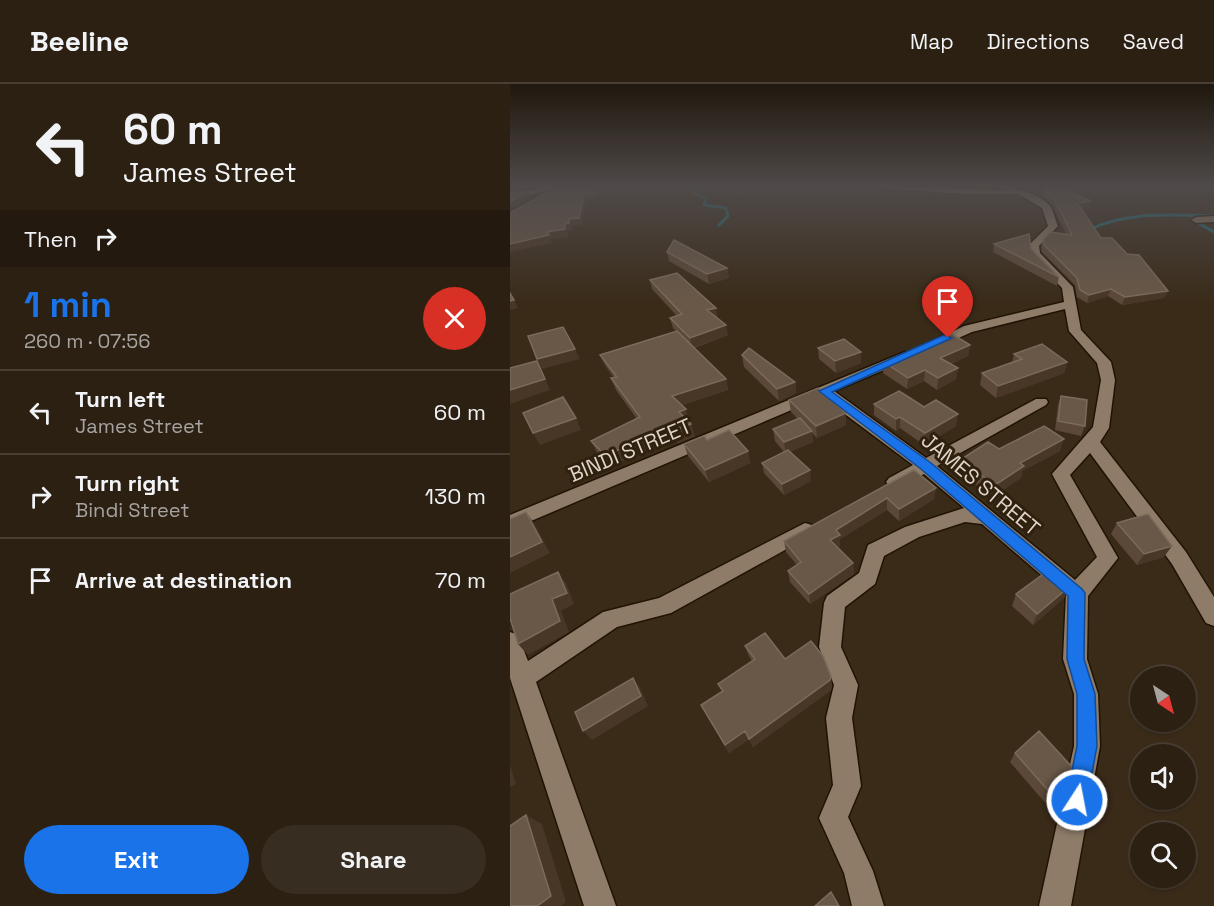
<!DOCTYPE html>
<meta charset="utf-8">
<style>
body{margin:0;font-family:"Space Grotesk",sans-serif;background:#382d21;color:#f1f3f6;height:100vh;display:flex;flex-direction:column;font-size:22px;white-space:nowrap}
*{box-sizing:border-box;margin:0}
p{font-size:20px;color:#a6a3a0}
.icon{flex:none;width:33px;height:33px;fill:none;stroke:currentColor;stroke-width:2;stroke-linecap:round;stroke-linejoin:round}
.map{position:relative;flex:1;overflow:hidden}
.sheet{display:flex;flex-direction:column;background:#2c2013;width:510px}
.sheet>*{flex:none}
.hud{background:#2c2013;color:#f1f3f6;overflow:hidden}
.needle{width:39px;rotate:144deg}
.fabs{position:absolute;left:620px;top:582px;display:grid;gap:12px}
.fabs a{display:grid;place-items:center;width:66px;height:66px;border-radius:50%;background:#2c2013;box-shadow:0 2px 4px #0004,0 0 0 2px #483e33;font-size:30px}
.pin{position:absolute;display:grid;place-items:center;width:51px;height:51px;color:#fff;margin:-62px -26px;border-radius:50% 50% 50% 0;rotate:-45deg;box-shadow:0 0 6px #0007}
.pin .icon{rotate:45deg}
.me{position:absolute;width:66px;margin:-33px;rotate:11deg;stroke-linejoin:round;filter:drop-shadow(0 0 4px #0008)}
.turn{display:flex;align-items:center;gap:21px;height:126px;padding:0 24px;font-size:27px}
.turn .icon{width:78px;height:78px;stroke-width:2.5}
.turn b{display:block;font-size:42px;line-height:51px}
.then{display:flex;align-items:center;height:57px;padding:0 24px;background:#0003;gap:12px;font-size:22px}
.round{display:grid;place-items:center;flex:none;width:63px;height:63px;border-radius:32px;background:#382d21}
.overview{display:flex;align-items:center;justify-content:space-between;height:102px;padding:0 24px}
h1{font-size:36px;font-weight:700;line-height:45px;color:#1a73e8}
.button{display:flex;gap:12px;margin-top:auto;padding:12px 24px}
.button a{flex:1;height:69px;border-radius:36px;background:#1a73e8;color:#fff;font-size:24px;font-weight:700;line-height:69px;text-align:center}
.button a+a{background:#382d21;color:#f1f3f6}
ul{padding:0;list-style:none}
li{display:flex;align-items:center;gap:18px;height:84px;padding:0 24px;border-top:2px solid #483e33}
li div{flex:1}
li b{display:block;font-size:22px}
li em{font-style:normal}
header{display:flex;align-items:center;gap:36px;box-sizing:border-box;height:84px;padding:0 30px;background:#2c2013;border-bottom:2px solid #483e33}
header strong{font-size:28px}
nav{display:flex;gap:33px;margin-inline-start:auto;font-size:21px}
main{display:flex;flex:1;min-height:0}
.map>svg:first-child{display:block}
.lines{fill:none;stroke-linecap:round;stroke-linejoin:round}
.stream{stroke:#1c7284;stroke-width:3}
.minor-casing{stroke:#211303;stroke-width:3}
.minor{fill:#8e7c68;fill-rule:evenodd}
.wall{fill:#5b4839}
.shaded-wall{fill:#483626}
.building{fill:#695848;stroke:#7b6b5c;stroke-width:1.5}
.route{fill:#1a73e8;stroke:#114b97;stroke-width:1.5}
.labels{text-anchor:middle;dominant-baseline:central;stroke-width:6;stroke-linejoin:round;paint-order:stroke}
.street-label{font-size:21px;fill:#ded4c9;stroke:#30210f}
</style>
<header>
<strong>Beeline</strong>
<nav><a>Map</a><a>Directions</a><a>Saved</a></nav>
</header>
<main>
<section class="sheet">
<div class="hud">
<div class="turn"><svg class="icon" aria-label="left" viewBox="0 0 24 24"><path d="M17 20v-9H6M10 6l-5 5 5 5"/></svg><div><b>60 m</b>James Street</div></div>
<div class="then">Then<svg class="icon" aria-label="right" viewBox="0 0 24 24"><path d="M7 20v-9h11M14 6l5 5-5 5"/></svg></div>
</div>
<div class="overview"><div><h1>1 min</h1><p>260 m · 07:56</p></div><a class="round" style="background:#d93025;color:#fff"><svg class="icon" aria-label="close" viewBox="0 0 24 24"><path d="M6 6l12 12M18 6L6 18"/></svg></a></div>
<ul>
<li><svg class="icon" aria-label="left" viewBox="0 0 24 24"><path d="M17 20v-9H6M10 6l-5 5 5 5"/></svg><div><b>Turn left</b><p>James Street</p></div><em>60 m</em></li>
<li><svg class="icon" aria-label="right" viewBox="0 0 24 24"><path d="M7 20v-9h11M14 6l5 5-5 5"/></svg><div><b>Turn right</b><p>Bindi Street</p></div><em>130 m</em></li>
<li><svg class="icon" aria-label="arrive" viewBox="0 0 24 24"><path d="M6 21V4h12l-3 4 3 4H6"/></svg><div><b>Arrive at destination</b></div><em>70 m</em></li>
</ul>
<div class="button"><a>Exit</a><a>Share</a></div>
</section>
<div class="map">
<svg width="704" height="822" viewBox="0 0 704 822">
<rect width="100%" height="100%" fill="#3a2b19"/>
<g class="lines">
<path class="stream" d="M181 102 185 110 196 115 194 121 216 124 218 132 209 141
M681 135 704 148
M578 146C617 127 662 131 704 132"/>
<defs>
<path id="minor" d="M40 102H55L0 115V111Z
M365 102 497 106 487 102C502 102 532 110 541 123 544 129 545 136 548 142L529 162 530 169 563 203 571 246 601 278 605 296 599 344 590 358 676 468 704 513V542L696 539 662 480 580 369 560 391 608 474 578 512 577 575 588 610 590 662 561 822H529L564 662V610L553 575 556 510 550 507 472 440 455 438 409 453 374 472 365 500 335 523 331 563 348 601 342 634 351 702 338 733 363 787 374 822H342L334 789 309 734 323 701 316 634 324 601 309 563 314 519 317 512 349 489 358 461 395 443 454 424 414 390C403 396 391 406 379 402L376 398 379 394 403 381 312 313 0 446V431L395 268 400 269 402 272 400 275 324 307 416 374 526 315H536L538 318 536 321 427 382 565 496 587 473 542 390 583 343 591 296 587 279 559 247 555 225 462 248 426 264 421 265 414 261 454 242 554 218 552 204 521 172 519 161 538 142 532 124 508 110H454L369 104Z
M704 132V138L686 139 681 136 686 133Z
M295 439 302 441 305 446 302 451 161 529 107 543 26 598 106 822H74L0 594V548L8 551 18 577 93 528 149 514Z"/>
</defs>
<use href="#minor" class="minor-casing"/>
<use href="#minor" class="minor"/>
</g>
<path class="wall" d="M209 102H262L232 111Z
M536 104 540 106 581 117 579 124 572 125 591 154 617 170 658 207 654 214 612 221 598 212 577 219 567 213 565 201 532 168 531 163 533 156 556 150 543 122 532 112 533 106H536Z
M484 160 521 165 549 193 547 202 483 168Z
M157 168 217 184 219 194 199 200 159 177Z
M140 196 208 234H207L218 251 184 264 216 295 218 306 172 321 179 337H178L185 352 168 359 166 356 155 361 152 357 101 383 87 368 81 357 127 335 106 306 101 294H104L95 281 90 271 166 247 163 244 160 234 167 232 142 205Z
M460 261 458 272 441 280 448 284 446 295 427 306 414 297 397 305 373 289 374 278Z
M308 264 351 268V279L326 289 309 275Z
M504 270 557 278 554 289 486 314 470 301 472 289 502 279Z
M232 271 285 298 286 309 269 317 234 283Z
M551 312 575 342 571 352 545 346 548 321Z
M279 316 336 341 307 354 302 349 303 358 280 368 301 397 274 411 254 389 252 379 274 368 265 357 263 345 288 335 281 328Z
M364 320 446 342 414 361 390 344 386 347 364 331Z
M197 356 238 367 240 379 199 398 178 372 174 360Z
M489 365 550 367 512 387 511 394 482 413 448 388 450 376Z
M404 386 426 404 424 415 389 437 377 426 330 455V462L327 464 343 479 344 490 300 520 280 498 278 487 287 481 276 468 274 457Z
M607 439 654 473 627 481 601 450Z
M559 503 554 514 523 541 502 522 506 510Z
M235 562 275 575 322 601 321 606 243 663 239 655 219 669 191 621 212 607 208 600 242 577 239 572Z
M505 669 556 715 543 728 500 678Z"/>
<path class="shaded-wall" d="M0 102H32L0 109Z
M83 102H100L84 105Z
M238 102H262L232 111 231 104Z
M88 105 90 111 85 112 86 116 76 118 72 141 62 142V146L58 147V153L40 155 42 159 0 168V160L37 148 55 140 59 135 74 111 80 106Z
M18 107 21 113 0 126V118Z
M581 117 579 124 563 127 565 120Z
M217 184 219 194 199 200 197 190Z
M601 205 598 212 577 219 579 211Z
M658 207 654 214 612 221 615 213Z
M4 216 8 224 0 226V217Z
M206 224 208 234 199 237 197 226Z
M216 241 218 251 182 264 180 254Z
M460 261 458 272 428 285 430 274Z
M65 265 70 275 32 285 27 275Z
M351 268V279L326 289 325 277Z
M27 277 40 306 0 320V306Z
M557 278 554 289 486 314 488 302Z
M448 284 446 295 427 306 428 294Z
M415 286 414 297 397 305 398 294Z
M216 295 218 306 165 323 162 312Z
M285 298 286 309 269 317 267 305Z
M176 325 179 337 173 339 169 328Z
M336 329V341L307 354 306 342Z
M448 330 446 342 414 361 415 349Z
M390 333V344L386 347V335Z
M66 334 71 346 30 361 23 349Z
M181 340 185 352 168 359 164 347Z
M162 345 166 356 155 361 151 349Z
M148 346 152 357 101 383 96 372Z
M302 347 303 358 276 370 274 358Z
M554 355 550 367 512 387 511 394 482 413 485 401 510 379Z
M238 367 240 379 199 398 195 386Z
M300 386 301 397 274 411 272 400Z
M426 404 424 415 389 437V425Z
M377 414V426L330 455V462L321 467 320 456 326 446Z
M16 428 24 439 40 469 0 489V473Z
M662 462 654 473 627 481 634 470Z
M343 479 344 490 300 520 299 510Z
M48 488 56 499 64 520 51 527 59 548 18 571 8 560 42 515Z
M559 503 554 514 523 541 527 530Z
M321 592 322 601 321 606 243 663 239 655Z
M123 594 130 604 138 622 82 656 73 647Z
M235 647 239 655 219 669 215 661Z
M0 681 6 700 0 703Z
M16 731 32 740 56 818 51 822H27Z"/>
<path class="building" d="M45 102H85L88 105 80 106 84 109 74 111 69 134 59 135V139L55 140V145L37 148 39 151 0 160V129L40 107Z
M226 102H238L231 104Z
M536 104 540 106H557L581 117 565 120 570 123 591 154H602L617 170 629 171 658 207 615 213 601 205 579 211 570 206 567 194 534 161 533 156 541 148 562 151 545 116 533 106H537Z
M18 107 0 118V109Z
M519 150 521 165 549 193 484 160Z
M164 156 217 184 197 190 157 168Z
M167 189 206 224 197 226 216 241 180 254 160 234 172 230 140 196Z
M0 209 4 216 0 217Z
M53 243 65 265 27 275 18 252Z
M167 247 216 295 162 312 176 325 169 328 181 340 164 347 162 345 151 349 148 346 96 372 81 357 130 333 101 294 107 293 90 271Z
M442 250 460 261 430 274 448 284 428 294 415 286 398 294 374 278Z
M334 255 351 268 325 277 308 264Z
M532 260 557 278 488 302 472 289 512 275 504 270Z
M239 264 285 298 267 305 232 271Z
M27 277 35 295 0 306V284Z
M308 304 336 329 306 342 279 316Z
M389 307 414 323 426 316 448 330 415 349 390 333 386 335 364 320Z
M551 312 577 316 575 342 548 337Z
M53 313 66 334 23 349 13 329Z
M290 334 302 347 274 358 263 345Z
M534 342 554 355 510 379 514 382 485 401 450 376 478 358 489 365Z
M219 346 238 367 195 386 174 360 194 352 197 356Z
M278 366 300 386 272 400 252 379Z
M404 386 426 404 389 425 377 414 326 446 330 451 320 456 343 479 299 510 278 487 291 478 274 457Z
M16 428 32 458 0 473V435Z
M638 430 662 462 634 470 607 439Z
M539 486 559 503 527 530 506 510Z
M48 488 57 509 42 515 50 537 8 560 0 534V510Z
M255 549 275 575 301 557 313 572 321 592 320 596 239 655 235 647 215 661 191 621 213 607 208 600 245 575 235 562Z
M123 594 131 612 73 647 65 628Z
M529 647 562 683 556 715 550 720 505 669Z
M16 731 41 812 27 822H0V742Z
M321 808 329 822H305Z"/>
<linearGradient id="sky" x2="0" y2="1"><stop stop-color="#20180e"/><stop offset="0.47" stop-color="#4f4a49"/><stop offset="1" stop-color="#4f4a49" stop-opacity="0"/></linearGradient>
<rect width="704" height="217" fill="url(#sky)"/>
<path class="route" d="M434 251 442 254 322 308 421 379 572 505 575 509 574 575 585 610 587 662 577 716 574 724 567 727 559 724 556 716 567 662V610L557 575 558 512 411 385 309 307Z"/>
<g class="labels">
<g class="street-label">
<text transform="translate(120 366) rotate(-23)">BINDI STREET</text>
<text transform="translate(471 400) rotate(40)">JAMES STREET</text>
</g>
</g>
</svg>
<div class="fabs">
<a><svg class="needle" viewBox="-14 -14 28 28"><path d="M0-13l5 13h-10z" fill="#e53935"/><path d="M0 13l5-13h-10z" fill="#a6a3a0"/></svg></a>
<a><svg class="icon" aria-label="sound" viewBox="0 0 24 24"><path d="M4 9h4l5-4v14l-5-4H4zM17 9q2 3 0 6"/></svg></a>
<a><svg class="icon" aria-label="search" viewBox="0 0 24 24"><circle cx="10" cy="10" r="6"/><path d="M15 15l6 6"/></svg></a>
</div>
<div class="pin" style="left:438px;top:254px;background:#d93025"><svg class="icon" aria-label="arrive" viewBox="0 0 24 24"><path d="M6 21V4h12l-3 4 3 4H6"/></svg></div>
<svg class="me" style="left:567px;top:716px" viewBox="-20 -20 40 40"><circle r="17" fill="#1a73e8" stroke="#fff" stroke-width="3"/><path d="M0-11L8 9 0 5-8 9z" fill="#fff"/></svg>
</div>
</main>
